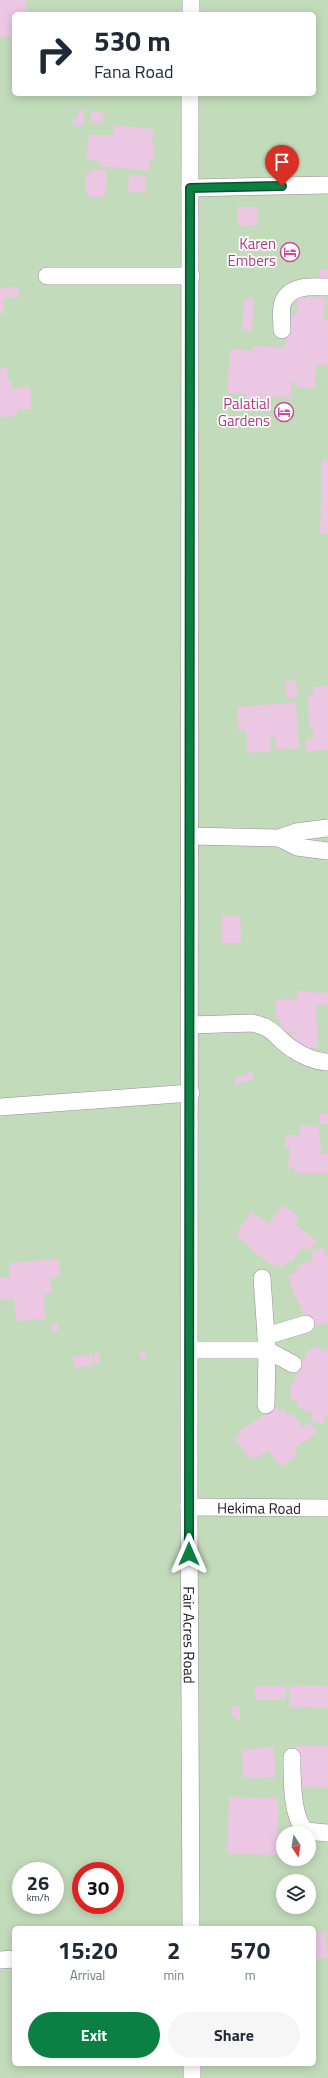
<!DOCTYPE html>
<style>
body{margin:0;font-family:"Titillium Web",sans-serif;background:#f6f6f7;color:#1f2937;height:100vh;display:flex;flex-direction:column;font-size:15px;white-space:nowrap}
*{box-sizing:border-box;margin:0}
p{font-size:13px;color:#747a83}
.icon{flex:none;width:22px;height:22px;fill:none;stroke:currentColor;stroke-width:2;stroke-linecap:round;stroke-linejoin:round}
.map{position:relative;flex:1;overflow:hidden}
.drawer{position:absolute;left:12px;top:1926px;width:304px;height:140px;display:flex;flex-direction:column;background:#fff;border-radius:6px;box-shadow:0 2px 10px #0003}
.drawer>*{flex:none}
.hud{position:absolute;left:12px;top:12px;width:304px;height:84px;border-radius:6px;box-shadow:0 2px 10px #0003;background:#fff;color:#1f2937;overflow:hidden}
.needle{width:26px;rotate:168deg}
.buttons{position:absolute;left:276px;top:1826px;display:grid;gap:8px}
.buttons a{display:grid;place-items:center;width:40px;height:40px;border-radius:50%;background:#fff;box-shadow:0 2px 10px #0003;font-size:20px}
.speed{position:absolute;left:12px;top:1862px;display:flex;gap:8px;font-size:20px;font-weight:700;text-align:center}
.speed>*{display:grid;place-content:center;width:52px;height:52px;border-radius:50%;background:#fff;box-shadow:0 2px 10px #0003;line-height:1}
.speed small{font-size:10px;font-weight:400}
.speed .limit{border:6px solid #d22;background:#fff;color:#111}
.pin{position:absolute;display:grid;place-items:center;width:34px;height:34px;color:#fff;margin:-41px -17px;border-radius:50% 50% 50% 0;rotate:-45deg;box-shadow:0 0 4px #0007}
.pin .icon{rotate:45deg}
.me{position:absolute;width:44px;margin:-22px;rotate:0deg;stroke-linejoin:round;filter:drop-shadow(0 0 3px #0008)}
.turn{display:flex;align-items:center;gap:14px;height:84px;padding:0 16px;font-size:18px}
.turn .icon{width:52px;height:52px;stroke-width:2.5}
.turn b{display:block;font-size:28px;line-height:34px}
.eta{display:flex;justify-content:space-evenly;align-items:center;height:68px;text-align:center}
.eta b{font-size:24px;font-weight:700;line-height:28px}
.action{display:flex;gap:8px;margin-top:auto;padding:8px 16px}
.action a{flex:1;height:46px;border-radius:24px;background:#0b8043;color:#fff;font-size:16px;font-weight:700;line-height:46px;text-align:center}
.action a+a{background:#f6f6f7;color:#1f2937}
.map>svg:first-child{display:block}
.green{fill:#c2dbba;fill-rule:evenodd}
.building{fill:#ebc7e3}
.lines{fill:none;stroke-linecap:round;stroke-linejoin:round}
.minor-casing{stroke:#968e9a;stroke-width:18}
.minor{stroke:#fff;stroke-width:17}
.route-casing{stroke:#07532c;stroke-width:10}
.route{stroke:#0b8043;stroke-width:7}
.labels{text-anchor:middle;dominant-baseline:central;stroke-width:3.5;stroke-linejoin:round;paint-order:stroke}
.hotel-label{font-size:15px;fill:#b23c85;stroke:#fefefe;text-anchor:end}
.street-label{font-size:15px;fill:#1b181d;stroke:#fefefe}
</style>
<div class="map">
<svg width="328" height="2078" viewBox="0 0 328 2078">
<rect width="100%" height="100%" fill="#f5edfa"/>
<path class="green" d="M0 0H328V2078H0ZM14 14H314V94H14ZM283 1833H309V1859H283ZM21 1871H55V1905H21ZM81 1871H115V1905H81ZM283 1881H309V1907H283ZM14 1928H314V2064H14Z"/>
<path class="building" d="M0 0H26L27 14H14V36L0 37Z
M78 110H84V126L73 125V118L77 119Z
M92 111 104 113 102 123 90 122Z
M114 125 153 129 152 145H155L154 161 149 160V171L99 166 100 161 86 159 89 135H113Z
M91 169 107 171 106 194H103V197H88V192H85L86 173H90Z
M129 175 147 177 145 193 128 191Z
M237 207H257V225L237 226Z
M320 270H328V279H320Z
M18 287 19 298H4V314H0V288Z
M297 296 325 298 324 319H328V365H316L315 388 295 387V381H292L291 398 268 396 267 400 246 399V394L227 393 230 349 253 351V346L285 347 287 316H296Z
M244 298 254 299 252 331 242 330Z
M7 367 8 381H11V389L30 387 32 409 17 410V416L0 417V368Z
M322 460H328V534H320Z
M296 680 298 697 287 698 285 682Z
M328 686V750L306 751V739H314L313 729H309L308 696H313L312 687Z
M296 702 299 748 276 750 275 737 270 738 271 751 247 753 246 730 238 731 237 707Z
M222 915H240L241 943H222Z
M297 991 328 993V1005H316L318 1048 291 1047 292 1033H313L281 1032V1019H275L276 999 296 1000Z
M252 1072 254 1079 235 1085 234 1078Z
M320 1114H328V1124H319Z
M300 1125H319L321 1154H328V1173H294L295 1168 288 1167 290 1147H285L286 1135H300Z
M283 1205 299 1217 294 1224 317 1241 309 1251 303 1247 292 1262 289 1259 283 1268 277 1264 274 1267 250 1249 251 1247 238 1238 240 1236 236 1233 252 1212 268 1224Z
M323 1247 328 1259V1321L311 1329 289 1283 292 1282 288 1276 298 1271 296 1267 314 1259 311 1252Z
M59 1259 60 1276 50 1277 52 1293 43 1294 46 1319 16 1321 14 1298 0 1300V1278L10 1277 9 1263Z
M58 1323 59 1330 52 1332 51 1324Z
M314 1345 328 1352V1413L322 1425 310 1419 313 1414 297 1406 299 1403 289 1398 292 1392 289 1391 309 1349 312 1350Z
M139 1352H146L147 1358 141 1359Z
M92 1353 94 1365 75 1368 73 1357Z
M94 1353H99L100 1363 95 1364Z
M276 1407 279 1411 283 1408 288 1415 292 1413 303 1428 310 1422 317 1432 294 1449 298 1455 281 1467 268 1450 255 1459 252 1456 249 1458 235 1439 240 1435 238 1432Z
M290 1685 328 1686V1708L289 1707Z
M255 1686H286V1700H255Z
M232 1706H240V1720H235V1716H231Z
M295 1746H328V1787H295Z
M274 1747 275 1777 243 1778 242 1749Z
M229 1797 278 1798 277 1855 227 1854Z
M326 1932 327 1958 314 1959V1933Z"/>
<g class="lines">
<defs>
<g id="minor">
<path d="M191 14V0"/>
<path id="s1" d="M190 94 189 1507 191 1928"/>
<path d="M190 188 328 185"/>
<path d="M47 276H191"/>
<path d="M282 330C282 322 280 309 283 302 290 284 313 287 328 287"/>
<path d="M190 836 279 838 296 832 328 828"/>
<path d="M279 838 297 847 328 851"/>
<path d="M191 1025 252 1023C276 1028 275 1038 294 1050 303 1056 315 1061 326 1062"/>
<path d="M0 1107 191 1093"/>
<path d="M262 1278 267 1350 266 1405"/>
<path d="M266 1336 306 1324"/>
<path d="M190 1350H267L293 1364"/>
<path id="s2" d="M189 1507 328 1508"/>
<path d="M292 1757C292 1776 291 1818 306 1831L328 1833"/>
<path d="M0 1960 14 1959"/>
<path d="M192 2064V2078"/>
</g>
</defs>
<use href="#minor" class="minor-casing"/>
<use href="#minor" class="minor"/>
</g>
<g class="lines">
<defs>
<path id="route" d="M189 1554 190 188 282 186"/>
</defs>
<use href="#route" class="route-casing"/>
<use href="#route" class="route"/>
</g>
<defs>
<symbol id="hotel-ring" viewBox="-11 -11 22 22"><circle r="9.5" fill="#fefefe" stroke="#d1479c" stroke-width="1.5"/><path d="M-6-4.5h1.5V1H6V5H4.5V3h-9V5H-6ZM-4 0a1.8 1.8 0 1 1 3.6 0ZM.5 0V-2.5h3Q6-2.5 6 0Z" fill="#d1479c"/></symbol>
</defs>
<g fill-rule="evenodd">
<use href="#hotel-ring" x="279" y="241" width="22" height="22"/>
<use href="#hotel-ring" x="273" y="401" width="22" height="22"/>
</g>
<g class="labels">
<g class="hotel-label">
<text x="276" y="243">Karen<tspan x="276" dy="17">Embers</tspan></text>
<text x="270" y="403">Palatial<tspan x="270" dy="17">Gardens</tspan></text>
</g>
<g class="street-label">
<text stroke="none"><textPath href="#s2" startOffset="70">Hekima Road</textPath></text>
<text stroke="none"><textPath href="#s1" startOffset="1541">Fair Acres Road</textPath></text>
</g>
</g>
</svg>
<div class="buttons">
<a><svg class="needle" viewBox="-14 -14 28 28"><path d="M0-13l5 13h-10z" fill="#e53935"/><path d="M0 13l5-13h-10z" fill="#747a83"/></svg></a>
<a><svg class="icon" aria-label="layers" viewBox="0 0 24 24"><path d="M12 4l9 5-9 5-9-5zM3 14l9 5 9-5"/></svg></a>
</div>
<div class="speed"><div>26<small>km/h</small></div><div class="limit">30</div></div>
<div class="pin" style="left:282px;top:186px;background:#d93025"><svg class="icon" aria-label="arrive" viewBox="0 0 24 24"><path d="M6 21V4h12l-3 4 3 4H6"/></svg></div>
<svg class="me" style="left:189px;top:1554px" viewBox="-20 -20 40 40"><path d="M0-17L14 15 0 8-14 15z" fill="#0b8043" stroke="#fff" stroke-width="4"/></svg>
<div class="hud">
<div class="turn"><svg class="icon" aria-label="right" viewBox="0 0 24 24"><path d="M7 20v-9h11M14 6l5 5-5 5"/></svg><div><b>530 m</b>Fana Road</div></div>
</div>
<section class="drawer">
<div class="eta">
<div><b>15:20</b><p>Arrival</p></div>
<div><b>2</b><p>min</p></div>
<div><b>570</b><p>m</p></div>
</div>
<div class="action"><a>Exit</a><a>Share</a></div>
</section>
</div>
